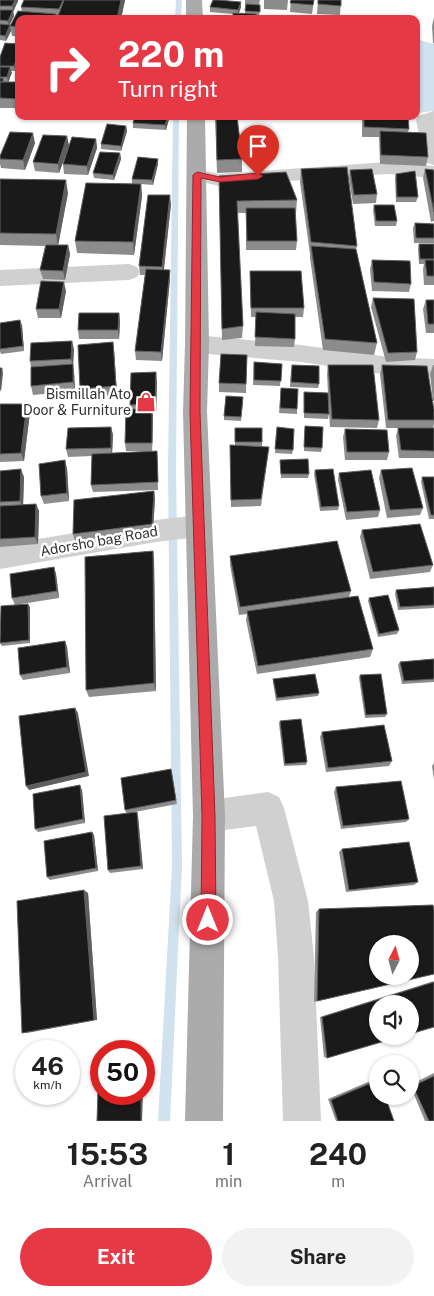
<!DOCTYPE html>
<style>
body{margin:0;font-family:"Public Sans",sans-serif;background:#f2f2f2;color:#222;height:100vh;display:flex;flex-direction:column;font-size:19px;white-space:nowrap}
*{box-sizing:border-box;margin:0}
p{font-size:16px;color:#767676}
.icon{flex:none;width:28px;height:28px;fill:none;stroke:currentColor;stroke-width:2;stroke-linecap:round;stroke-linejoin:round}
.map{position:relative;height:1121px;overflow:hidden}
.panel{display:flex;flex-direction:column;background:#fff;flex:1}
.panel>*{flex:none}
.banner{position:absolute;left:15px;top:15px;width:405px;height:105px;border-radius:10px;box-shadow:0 1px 4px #0004;background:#e63946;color:#fff;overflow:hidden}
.needle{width:32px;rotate:6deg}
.fabs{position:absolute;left:369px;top:935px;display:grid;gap:10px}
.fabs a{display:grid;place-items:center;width:50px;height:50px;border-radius:50%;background:#fff;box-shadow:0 1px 4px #0004;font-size:25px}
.speed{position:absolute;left:15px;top:1040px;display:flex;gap:10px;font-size:25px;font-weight:700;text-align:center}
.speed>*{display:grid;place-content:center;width:65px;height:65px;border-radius:50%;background:#fff;box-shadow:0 1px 4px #0004;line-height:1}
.speed small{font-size:12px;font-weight:400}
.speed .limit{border:8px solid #d22;background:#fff;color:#111}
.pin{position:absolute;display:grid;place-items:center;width:42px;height:42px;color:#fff;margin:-51px -21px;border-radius:50% 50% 50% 0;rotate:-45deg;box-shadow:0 0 5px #0007}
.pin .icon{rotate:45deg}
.me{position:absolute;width:55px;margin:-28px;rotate:0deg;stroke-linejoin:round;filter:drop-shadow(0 0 4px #0008)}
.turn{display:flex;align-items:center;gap:18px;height:105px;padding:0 20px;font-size:22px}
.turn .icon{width:65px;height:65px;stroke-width:2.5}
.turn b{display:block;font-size:35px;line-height:42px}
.eta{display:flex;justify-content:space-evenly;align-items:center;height:85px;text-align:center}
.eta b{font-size:30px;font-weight:700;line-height:35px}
.cta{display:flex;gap:10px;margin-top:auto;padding:10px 20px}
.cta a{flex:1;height:58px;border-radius:30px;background:#e63946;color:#fff;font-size:20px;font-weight:700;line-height:58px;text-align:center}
.cta a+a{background:#f2f2f2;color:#222}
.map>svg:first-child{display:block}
.water{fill:#cfe2ee}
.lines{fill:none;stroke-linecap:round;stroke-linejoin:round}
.stream{fill:#cfe2ee;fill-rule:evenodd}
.minor{fill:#d0d0d0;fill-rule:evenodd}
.major{fill:#ababab;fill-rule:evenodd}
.wall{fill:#8c8c8c}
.shaded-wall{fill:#5f5f5f}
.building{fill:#1a1a1a;stroke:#5f5f5f;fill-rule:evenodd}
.route{fill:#e63946;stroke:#96252e}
.labels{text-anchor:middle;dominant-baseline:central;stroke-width:5;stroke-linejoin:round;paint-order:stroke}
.poi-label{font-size:14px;fill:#333;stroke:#fff;text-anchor:end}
.street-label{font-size:14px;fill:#333;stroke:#fff}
</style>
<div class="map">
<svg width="434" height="1121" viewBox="0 0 434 1121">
<rect width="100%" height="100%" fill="#fff"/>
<path class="water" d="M416 39 434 44V111L416 113Z"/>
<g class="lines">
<path class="stream" d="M176 0H182L181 19H175Z
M173 116H179L176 468 182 866 170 1121H158L172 866 168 468Z"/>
<path class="minor" d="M434 111V165L427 163 424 159 416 120 418 116Z
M387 162 434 166V178L387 174 219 186 190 179 187 175 190 171 197 169 219 174Z
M129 264 137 267 140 272 137 277 129 280 0 286V270Z
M197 335 301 345 389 357 434 359V377L389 375 301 362 197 353 189 350 185 344 189 338Z
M198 515 207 518 211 526 207 534 198 537 156 542 0 569V545L156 520Z
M268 792 279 797 284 808 308 901 314 957 321 1121H283L278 957 274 901 256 826 209 832 198 827 193 816 198 805 209 800Z"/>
<path class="major" d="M186 0H202L203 19H186Z
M187 116H205L209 344 207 412 225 816 223 1121H185L193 816 183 412 185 344Z"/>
</g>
<path class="wall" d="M0 0H18V1L13 12 14 16 9 25H10L22 12 21 7 24 0H125L121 19H19V36H12L11 31 6 41 0 40Z
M245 0H260L259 4 260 5 259 17 233 16V14L210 12V7H241L239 13H245L246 5H245Z
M264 0H288L287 10 264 9Z
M291 0H314L312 14 290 12Z
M318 0H341L340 15 317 14Z
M434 17V43H433L432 26Z
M19 44V60L15 71H11L9 82H16L19 72V108H0V57Z
M215 116 242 159V172L217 173Z
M362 116H408L409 129 408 132 428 157 426 166 380 164 379 137H362Z
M169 119 166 130 133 128V123Z
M126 126 127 131 121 151 101 149V144Z
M67 136 69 146 59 173 35 171 33 162Z
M96 139 97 148 88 175 64 174 63 164Z
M35 143 25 170 1 168 0 164V156Z
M120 153 121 159 114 180 94 178 93 173Z
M158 159V164L153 185 141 184 142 196 134 255 77 253 75 241 140 184H132V179Z
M301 169 357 246 356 249 377 343 374 355 323 350 310 258V254L300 182Z
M425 169 434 170V221L431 222 423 178Z
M350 170 377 194 376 203 353 204 349 179Z
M396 174 418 197 416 202H396L395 179Z
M219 176 297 200 296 213H295L297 241 296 250H246V213H237L243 326 242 338 222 340Z
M0 179 68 193 58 245H68L70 254 65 280 43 279 40 270 45 246 0 245Z
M171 204 164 270 170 279 162 361 136 360 135 351 145 275H140L139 266Z
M374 205 397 221 396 226H375L373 210Z
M415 223 434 224V243H414L413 228Z
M419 244H434V285H424L423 269 424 264H419L418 249Z
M372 260 411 284 409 292 372 291 370 269Z
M250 271 304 308 303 317H295V339L294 347 255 346 256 317H251Z
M66 291 61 318H38L36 309Z
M373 298 417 352 415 360 386 362 371 307Z
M426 300H434V333H426L423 309Z
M119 313 120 322 119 339H79L78 330Z
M0 323 22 325 24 351 1 354 0 351Z
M74 349 73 366 74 372 75 391 33 395 31 386V367L30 361Z
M114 350 117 395 82 398 80 389Z
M247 355 246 393 219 392V383Z
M254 362 282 364 280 386 253 385Z
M328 365 379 420 377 428 330 427 328 398 329 414 328 419 304 418V392L328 393 327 374Z
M382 365 434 410V424L433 428H434V458H399L396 436 398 428H386L380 374Z
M433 365H434V401H433L430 374Z
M291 370 319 384 318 388 290 387Z
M157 381 156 413H153L152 451H126L125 443 130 409V405Z
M281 388 297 409V414L279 413Z
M243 402 241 421 224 420V416Z
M0 404H27L30 412 24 461 0 462Z
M305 426 322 448 321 452 304 451Z
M111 427 113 435 112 453 157 459 158 490 93 492 91 485 92 456 68 457 66 449Z
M277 427 293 450 292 454 275 453Z
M235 428 262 442V446H253L268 455 261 506 231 507 230 453 235 445Z
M345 429 389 452 387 460H345L343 437Z
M280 460 309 474 308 478H281Z
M67 468 69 501 44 504 41 496Z
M315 470 339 506 338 510 320 511 314 474Z
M381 470 423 508 420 515 387 518 379 478Z
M0 471 24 477 23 505 36 504 39 511 38 544 0 547Z
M339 473 380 510 378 517 346 520 338 480Z
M422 477H434V519H429L421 482Z
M154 491 155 498 153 531 75 541 73 534Z
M362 530 433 565 430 572 370 579 360 537Z
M153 551 154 561 156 691 89 697 86 690Z
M230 556 351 591 349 597 373 649 370 657 257 674 246 620 247 614 239 615 230 565Z
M54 567 56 574 59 598 15 605 12 598Z
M434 587V608L398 610 395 594 396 590Z
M369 598 399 630 397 634 378 637 368 601Z
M30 607V643L2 646 0 643Z
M65 641 67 647 70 673 23 680 20 675Z
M434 659V682L402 684 398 665 400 662Z
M360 675 387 714 385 717 365 718 359 678Z
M273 679 319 693 318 696 276 701 273 682Z
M280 721 307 762 306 765 284 766 279 724Z
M322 732 392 761 389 766 326 772 320 737Z
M434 763V780L432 766Z
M171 769 177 804 129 813 138 816 143 869 110 873 108 870 127 814 125 810Z
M336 787 409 819 406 822 341 829 334 792Z
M82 790 85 823 38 832 35 829Z
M92 832 94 835 98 871 50 880 47 877Z
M342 849 418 882 414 885 346 892 339 852Z
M88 893 97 1020 27 1033H22Z
M319 909 434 974 314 1002 316 912Z
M434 981 327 1058 324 1057 320 1017Z
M434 1073V1121H425L410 1085Z
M375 1079H378V1096L394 1121H336L328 1099Z"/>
<path class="shaded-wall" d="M15 0H18V1L13 12 12 6Z
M121 0H125L121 19H117Z
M241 2V7L238 15V10Z
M13 10 14 16 9 26 8 21Z
M10 26 11 31 6 41 5 36Z
M19 52V60L15 71 14 66Z
M10 67 12 73 8 82 7 77Z
M168 116H169V119L166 130 165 125Z
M126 126 127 131 121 151V146Z
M33 133 35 143 25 170 23 160Z
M67 136 69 146 59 173 58 164Z
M96 139 97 148 88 175 87 166Z
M120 153 121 159 114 180 113 175Z
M158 159V164L153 185 152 180Z
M66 180 68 193 58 246 56 234Z
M141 184 142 196 134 255 133 242Z
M170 195 171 204 163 276 162 267Z
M68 245 70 254 65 280 63 271Z
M170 270V279L162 361 161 352Z
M64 282 66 291 61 318 59 309Z
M119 313 120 322 119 339 118 330Z
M20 320 22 325 24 351 23 346Z
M72 341 74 349 73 366 74 372 75 391 73 382V366L71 359Z
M113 342 114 350 117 395 116 386Z
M2 368 3 373 1 392 0 389V384Z
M156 372 157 381 156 413 155 404Z
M27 404 30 412 24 461 21 453Z
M152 409 153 417 152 451Z
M111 427 113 435 112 456 111 448Z
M65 460 67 468 69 501 67 493Z
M21 469 24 477 23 508 20 501Z
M154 491 155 498 153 531 152 524Z
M36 504 39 511 38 544 35 537Z
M153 551 154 561 156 691 154 683Z
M54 567 56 574 59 598 57 591Z
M28 604 30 607V643L29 640Z
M65 641 67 647 70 673 67 667Z
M75 708 78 713 89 776 29 790 26 786Z
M80 785 82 790 85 823 83 819Z
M137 812 138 816 143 869 141 866Z
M92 832 94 835 98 871 96 868Z
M84 890 88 893 97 1020H94Z
M141 1094H143L142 1121H141Z"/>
<path class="building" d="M0 0H15L12 6H0Z
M24 0H63L59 9 21 7Z
M64 0H121L117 19H57Z
M213 0H218L241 2 238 10 210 7Z
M291 0H314L313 5 290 3Z
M318 0H341V6L318 4Z
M246 4 260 5V12L245 11Z
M0 10H13L8 21 0 20Z
M18 11 56 14 54 19H19V27L10 26Z
M233 13 256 14V18L233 16Z
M231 16 257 18V19H230Z
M0 24 10 25 5 36 0 35Z
M5 43 19 44V52L14 66H0V57Z
M0 67H10L7 77H0Z
M19 72V81H16Z
M0 78H3V82H0Z
M0 82H19V99L0 98Z
M135 116H168L165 125 133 123Z
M216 116H237L242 159 217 160Z
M364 116H408L409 129 364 127Z
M107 124 126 126 121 146 101 144Z
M380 131 426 133 428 157 381 155Z
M10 132 33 133 23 160 0 159V156Z
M43 135 67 136 58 164 33 162Z
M72 137 96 139 87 166 63 164Z
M100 152 120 153 113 175 93 173Z
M138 157 158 159 152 180 132 179Z
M347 167 357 246 311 242 301 169Z
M372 169 377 194 354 195 350 170Z
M425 169 434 170V212Z
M415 171 418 197H397L396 174Z
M286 172 297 200 237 201 243 326 222 329 219 176Z
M0 179 66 180 56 234 0 233Z
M86 183 141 184 133 242 75 241Z
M148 195H170L162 267 139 266Z
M374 205H394L397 221H376Z
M246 208H295L297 241H247Z
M415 223 434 224V238H416Z
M419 244H434V259H420Z
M46 245H68L63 271 40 270Z
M311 246 356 249 377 343 325 339Z
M372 260 410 261 411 284 374 282Z
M425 260H434V276H427Z
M146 269 170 270 161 352 135 351Z
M250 271H301L304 308H251Z
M41 281 64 282 59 309H36Z
M373 298 414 299 417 352 388 353Z
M426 300H434V324H428Z
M256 312 295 314V339L255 337Z
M79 313H119L118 330H78Z
M20 320 23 346 0 349V323Z
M72 341 71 359 30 361 31 343Z
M113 342 116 386 80 389 78 345Z
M221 354 247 355 246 384 219 383Z
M254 362 282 364 281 381 254 380Z
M73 364V382L31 386V367Z
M292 365 319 366V384L291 382Z
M328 365H373L379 420 332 419Z
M382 365 427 366 434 410V420H388Z
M0 368H2L0 384Z
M156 372 155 404 130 405 131 373Z
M281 388 298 389 297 409 280 408Z
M304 392 328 393 329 414 304 413Z
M226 396 243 397 241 417 224 416Z
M0 404H27L21 453 0 454Z
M126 409H152V443H125Z
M305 426 323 427 322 448 304 447Z
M111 427V448L66 449 68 428Z
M277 427 294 429 293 450 275 449Z
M235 428H262V442H235Z
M398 428H434V451L401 450Z
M345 429 387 430 389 452H347Z
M230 445 269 447 261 499 231 500Z
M157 451 158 482 91 485 92 454Z
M308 459 309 474H281L280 460Z
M65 460 67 493 41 496 39 464Z
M412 468 423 508 390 510 381 470Z
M21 469 20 501 0 502V471Z
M333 469 339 506 321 507 315 470Z
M371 470 380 510 347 512 339 473Z
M422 477H434V515H431Z
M154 491 152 524 73 534 74 500Z
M36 504 35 537 0 539V506Z
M420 524 433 565 373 572 362 530Z
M337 541 351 591 240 607 230 556Z
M153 551 154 683 86 690 85 557Z
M54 567 57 591 12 598 10 574Z
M434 587V605L400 607 396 590Z
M388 595 399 630 379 634 369 598Z
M358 596 373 649 258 666 247 611Z
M28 604 29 640 0 643 1 606Z
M65 641 67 667 20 675 18 648Z
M434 659V679L404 681 400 662Z
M315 674 319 693 277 698 273 679Z
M381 674 387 714 366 715 360 675Z
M75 708 86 772 26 786 19 716Z
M301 719 307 762 285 764 280 721Z
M384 725 392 761 328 768 322 732Z
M171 769 176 800 125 810 121 778Z
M401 781 409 819 343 826 336 787Z
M80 785 83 819 35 829 33 794Z
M137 812 141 866 108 870 104 816Z
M92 832 96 868 47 877 44 841Z
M409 842 418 882 349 890 342 849Z
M84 890 94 1020 22 1033 17 901Z
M433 905 434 910V974L317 1001 319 909ZM378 944H410V976H378Z
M434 982V1027L410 1034V1004H378V1036H402L327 1058 322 1017Z
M99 1058H101V1094H141V1121H97Z
M434 1076V1121H429L413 1086Z
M378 1080V1096H385L394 1121H338L331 1100Z"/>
<path class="route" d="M197 172 220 177 258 173 263 176 258 179 220 182 201 178 200 412 215 816 216 920 214 925 208 927 203 925 201 920 202 816 190 412 193 175Z"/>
<defs>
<symbol id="shop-bare" viewBox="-9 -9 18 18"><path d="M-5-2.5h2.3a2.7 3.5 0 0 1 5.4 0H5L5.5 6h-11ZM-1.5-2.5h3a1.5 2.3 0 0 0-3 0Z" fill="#e63946" stroke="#fff" stroke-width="2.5" paint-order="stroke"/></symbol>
</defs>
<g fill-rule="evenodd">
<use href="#shop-bare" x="132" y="388" width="28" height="28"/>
</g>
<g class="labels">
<g class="poi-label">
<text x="131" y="394">Bismillah Ato<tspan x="131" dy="16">Door &amp; Furniture</tspan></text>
</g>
<g class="street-label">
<text transform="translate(99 541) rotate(-10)">Adorsho bag Road</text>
</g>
</g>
</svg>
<div class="fabs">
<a><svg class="needle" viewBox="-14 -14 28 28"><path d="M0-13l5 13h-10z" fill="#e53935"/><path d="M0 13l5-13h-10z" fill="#767676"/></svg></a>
<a><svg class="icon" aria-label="sound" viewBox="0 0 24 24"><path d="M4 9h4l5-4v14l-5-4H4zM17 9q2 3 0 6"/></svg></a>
<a><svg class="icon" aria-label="search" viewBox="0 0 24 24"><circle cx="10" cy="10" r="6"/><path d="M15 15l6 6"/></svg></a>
</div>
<div class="speed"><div>46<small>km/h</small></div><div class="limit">50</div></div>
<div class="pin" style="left:258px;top:176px;background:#d93025"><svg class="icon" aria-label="arrive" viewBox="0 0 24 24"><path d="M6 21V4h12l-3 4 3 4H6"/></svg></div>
<svg class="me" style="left:208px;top:920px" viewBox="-20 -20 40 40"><circle r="17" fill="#e63946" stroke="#fff" stroke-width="3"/><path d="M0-11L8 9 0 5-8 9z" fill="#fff"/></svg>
<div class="banner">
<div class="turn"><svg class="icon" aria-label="right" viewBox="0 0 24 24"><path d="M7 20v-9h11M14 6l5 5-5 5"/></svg><div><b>220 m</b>Turn right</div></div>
</div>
</div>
<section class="panel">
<div class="eta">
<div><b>15:53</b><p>Arrival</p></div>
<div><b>1</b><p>min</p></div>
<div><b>240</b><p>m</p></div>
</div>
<div class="cta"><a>Exit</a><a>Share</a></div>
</section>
